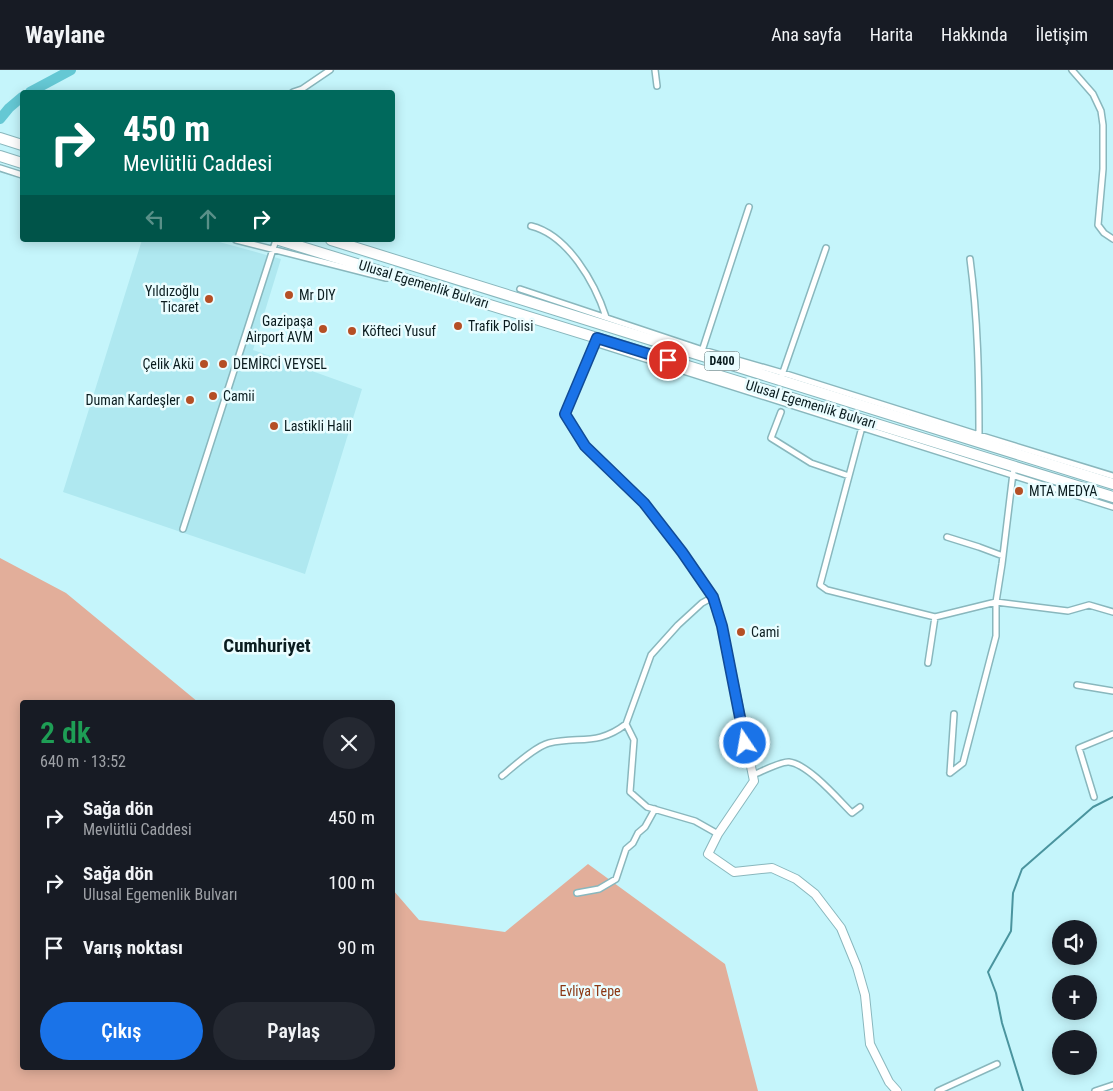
<!DOCTYPE html>
<html lang="tr">
<meta charset="utf-8">
<style>
body{margin:0;font-family:"Roboto Condensed",sans-serif;background:#242831;color:#f1f3f6;height:100vh;display:flex;flex-direction:column;font-size:19px;white-space:nowrap}
*{box-sizing:border-box;margin:0}
p{font-size:16px;color:#9ea1a6}
.icon{flex:none;width:28px;height:28px;fill:none;stroke:currentColor;stroke-width:2;stroke-linecap:round;stroke-linejoin:round}
.map{position:relative;flex:1;overflow:hidden}
.side{position:absolute;left:20px;top:630px;width:375px;height:370px;display:flex;flex-direction:column;background:#171b24;border-radius:5px;box-shadow:0 2px 12px #0003}
.side>*{flex:none}
.hud{position:absolute;left:20px;top:20px;width:375px;height:152px;border-radius:5px;box-shadow:0 2px 12px #0003;background:#00695c;color:#fff;overflow:hidden}
.controls{position:absolute;left:1052px;top:850px;display:grid;gap:10px}
.controls a{display:grid;place-items:center;width:45px;height:45px;border-radius:50%;background:#171b24;box-shadow:0 2px 12px #0003;font-size:25px}
.pin{position:absolute;display:grid;place-items:center;width:42px;height:42px;color:#fff;margin:-21px;border:2px solid #fff;border-radius:50%;box-shadow:0 1px 5px #0007}
.me{position:absolute;width:55px;margin:-28px;rotate:348deg;stroke-linejoin:round;filter:drop-shadow(0 0 4px #0008)}
.turn{display:flex;align-items:center;gap:18px;height:105px;padding:0 20px;font-size:22px}
.turn .icon{width:65px;height:65px;stroke-width:2.5}
.turn b{display:block;font-size:35px;line-height:42px}
.lanes{display:flex;align-items:center;height:48px;padding:0 20px;background:#0003;justify-content:center;gap:25px;direction:ltr}
.lanes .off{opacity:.35}
.round{display:grid;place-items:center;flex:none;width:52px;height:52px;border-radius:26px;background:#242831}
.summary{display:flex;align-items:center;justify-content:space-between;height:85px;padding:0 20px}
h1{font-size:30px;font-weight:600;line-height:38px;color:#1e9e55}
.action{display:flex;gap:10px;margin-top:auto;padding:10px 20px}
.action a{flex:1;height:58px;border-radius:30px;background:#1a73e8;color:#fff;font-size:20px;font-weight:600;line-height:58px;text-align:center}
.action a+a{background:#242831;color:#f1f3f6}
ul{padding:0;list-style:none}
li{display:flex;align-items:center;gap:15px;height:65px;padding:0 20px}
li div{flex:1}
li b{display:block;font-size:19px}
li em{font-style:normal}
header{display:flex;align-items:center;gap:30px;box-sizing:border-box;height:70px;padding:0 25px;background:#171b24;border-bottom:1px solid #363941}
header strong{font-size:24px}
nav{display:flex;gap:28px;margin-inline-start:auto;font-size:18px}
.map>svg:first-child{display:block}
.built{fill:#afe8f0}
.green{fill:#e2ae9a}
.lines{fill:none;stroke-linecap:round;stroke-linejoin:round}
.stream{stroke:#4a949e;stroke-width:2}
.river{stroke:#65c8d4;stroke-width:10}
.street-casing{stroke:#89b7bd;stroke-width:8}
.secondary-casing{stroke:#89b7bd;stroke-width:10}
.highway-casing{stroke:#89b7bd;stroke-width:12}
.street{stroke:#fff;stroke-width:5}
.secondary{stroke:#fff;stroke-width:8}
.highway{stroke:#fff;stroke-width:10}
.route-casing{stroke:#114b97;stroke-width:12}
.route{stroke:#1a73e8;stroke-width:9}
.poi-dot{fill:#b54f25;stroke:#eafdff;stroke-width:2}
.labels{text-anchor:middle;dominant-baseline:central;stroke-width:5;stroke-linejoin:round;paint-order:stroke}
.shield{fill:#eafdff;stroke:#4d6062;stroke-width:1}
.shield-label{font-size:12px;font-weight:bold;fill:#0a1c1f}
.street-label{font-size:14px;fill:#0a1c1f;stroke:#eafdff}
.poi-label{font-size:14px;fill:#0a1c1f;stroke:#eafdff;text-anchor:start}
.park-label{font-size:14px;fill:#8b3713;stroke:#eafdff}
.district-label{font-size:19px;font-weight:bold;fill:#0a1c1f;stroke:#eafdff}
</style>
<header>
<strong>Waylane</strong>
<nav><a>Ana sayfa</a><a>Harita</a><a>Hakkında</a><a>İletişim</a></nav>
</header>
<div class="map">
<svg width="1113" height="1021" viewBox="0 0 1113 1021">
<rect width="100%" height="100%" fill="#c5f5fb"/>
<path class="built" d="M142 170H212L281 189 253 280 362 319 305 504 63 422Z"/>
<path class="green" d="M0 488 66 523 198 632H22V998H392L393 820 419 850 505 862 588 794 725 894 758 1021H0Z"/>
<g class="lines">
<path class="stream" d="M1023 1021 1002 953 996 923 988 902 1011 861 1013 823 1022 799 1093 737 1113 727"/>
<path class="river" d="M30 22 71 0
M0 49 9 38 22 27"/>
<defs>
<path id="street" d="M655 0 657 16
M1072 0 1093 24 1101 41 1103 55V99L1098 155 1104 163 1113 169
M293 22 302 19 330 0
M0 98 22 105
M531 156C568 165 595 213 606 247
M236 170 386 208
M970 189C978 249 979 308 979 368
M520 219 703 280 783 303 979 365 1113 406
M595 273 1113 437
M702 281 749 137
M782 305 826 178
M781 342 771 368 811 393 849 406
M862 357 820 515 827 520 935 547 996 532 1002 494 1013 403
M183 459 276 170
M947 467 979 477 1003 486
M928 593 935 547
M1077 615 1113 621
M626 654 634 670 630 722 647 737 695 751 718 764
M950 703 963 693 996 566V532L1068 541 1089 535 1113 542
M950 703 954 644
M753 705C761 702 781 691 789 692 808 694 838 729 852 743L860 737
M502 706C513 697 536 676 549 673 579 666 598 676 626 654L651 585 678 555 702 533 713 527
M1094 727 1079 678 1113 664
M577 823 599 819 616 809 626 779 633 773 638 763 645 757 655 739
M938 1021 997 994
M1095 1021 1113 1015"/>
<path id="secondary" d="M597 268 565 344 585 376 644 433 682 482 713 527 722 556 754 711 718 764 708 784 734 802 772 798 796 809 815 824 841 858 857 897 865 925 870 974 889 1012 897 1021"/>
<path id="highway" d="M0 68 22 75
M0 86 22 93
M279 170 1113 427
M331 170 1113 414"/>
</defs>
<use href="#street" class="street-casing"/>
<use href="#secondary" class="secondary-casing"/>
<use href="#highway" class="highway-casing"/>
<use href="#street" class="street"/>
<use href="#secondary" class="secondary"/>
<use href="#highway" class="highway"/>
</g>
<g class="lines">
<defs>
<path id="route" d="M668 290 597 268 565 344 585 376 644 433 682 482 713 527 722 556 745 673"/>
</defs>
<use href="#route" class="route-casing"/>
<use href="#route" class="route"/>
</g>
<g class="poi-dot">
<circle cx="289" cy="225" r="5"/>
<circle cx="209" cy="229" r="5"/>
<circle cx="458" cy="256" r="5"/>
<circle cx="323" cy="259" r="5"/>
<circle cx="352" cy="261" r="5"/>
<circle cx="204" cy="294" r="5"/>
<circle cx="223" cy="294" r="5"/>
<circle cx="213" cy="326" r="5"/>
<circle cx="190" cy="330" r="5"/>
<circle cx="274" cy="356" r="5"/>
<circle cx="1019" cy="421" r="5"/>
<circle cx="741" cy="562" r="5"/>
</g>
<g class="labels">
<rect class="shield" x="704.5" y="281.5" width="35" height="19" rx="4"/>
<g class="shield-label">
<text x="722" y="291">D400</text>
</g>
<g class="street-label">
<text transform="translate(424 214) rotate(17)">Ulusal Egemenlik Bulvarı</text>
<text transform="translate(811 334) rotate(17)">Ulusal Egemenlik Bulvarı</text>
</g>
<g class="poi-label">
<text x="199" y="221" text-anchor="end">Yıldızoğlu<tspan x="199" dy="16">Ticaret</tspan></text>
<text x="299" y="225">Mr DIY</text>
<text x="313" y="251" text-anchor="end">Gazipaşa<tspan x="313" dy="16">Airport AVM</tspan></text>
<text x="468" y="256">Trafik Polisi</text>
<text x="362" y="261">Köfteci Yusuf</text>
<text x="194" y="294" text-anchor="end">Çelik Akü</text>
<text x="233" y="294">DEMİRCİ VEYSEL</text>
<text x="223" y="326">Camii</text>
<text x="180" y="330" text-anchor="end">Duman Kardeşler</text>
<text x="284" y="356">Lastikli Halil</text>
<text x="1029" y="421">MTA MEDYA</text>
<text x="751" y="562">Cami</text>
</g>
<g class="park-label">
<text x="590" y="921">Evliya Tepe</text>
</g>
<g class="district-label">
<text x="267" y="575">Cumhuriyet</text>
</g>
</g>
</svg>
<div class="controls">
<a><svg class="icon" aria-label="sound" viewBox="0 0 24 24"><path d="M4 9h4l5-4v14l-5-4H4zM17 9q2 3 0 6"/></svg></a>
<a>+</a>
<a>−</a>
</div>
<div class="pin" style="left:668px;top:290px;background:#d93025"><svg class="icon" aria-label="arrive" viewBox="0 0 24 24"><path d="M6 21V4h12l-3 4 3 4H6"/></svg></div>
<svg class="me" style="left:745px;top:673px" viewBox="-20 -20 40 40"><circle r="17" fill="#1a73e8" stroke="#fff" stroke-width="3"/><path d="M0-11L8 9 0 5-8 9z" fill="#fff"/></svg>
<div class="hud">
<div class="turn"><svg class="icon" aria-label="right" viewBox="0 0 24 24"><path d="M7 20v-9h11M14 6l5 5-5 5"/></svg><div><b>450 m</b>Mevlütlü Caddesi</div></div>
<div class="lanes"><svg class="icon off" aria-label="left" viewBox="0 0 24 24"><path d="M17 20v-9H6M10 6l-5 5 5 5"/></svg><svg class="icon off" aria-label="ahead" viewBox="0 0 24 24"><path d="M12 20V5M6 11l6-6 6 6"/></svg><svg class="icon" aria-label="right" viewBox="0 0 24 24"><path d="M7 20v-9h11M14 6l5 5-5 5"/></svg></div>
</div>
<section class="side">
<div class="summary"><div><h1>2 dk</h1><p>640 m · 13:52</p></div><a class="round"><svg class="icon" aria-label="close" viewBox="0 0 24 24"><path d="M6 6l12 12M18 6L6 18"/></svg></a></div>
<ul>
<li><svg class="icon" aria-label="right" viewBox="0 0 24 24"><path d="M7 20v-9h11M14 6l5 5-5 5"/></svg><div><b>Sağa dön</b><p>Mevlütlü Caddesi</p></div><em>450 m</em></li>
<li><svg class="icon" aria-label="right" viewBox="0 0 24 24"><path d="M7 20v-9h11M14 6l5 5-5 5"/></svg><div><b>Sağa dön</b><p>Ulusal Egemenlik Bulvarı</p></div><em>100 m</em></li>
<li><svg class="icon" aria-label="arrive" viewBox="0 0 24 24"><path d="M6 21V4h12l-3 4 3 4H6"/></svg><div><b>Varış noktası</b></div><em>90 m</em></li>
</ul>
<div class="action"><a>Çıkış</a><a>Paylaş</a></div>
</section>
</div>
